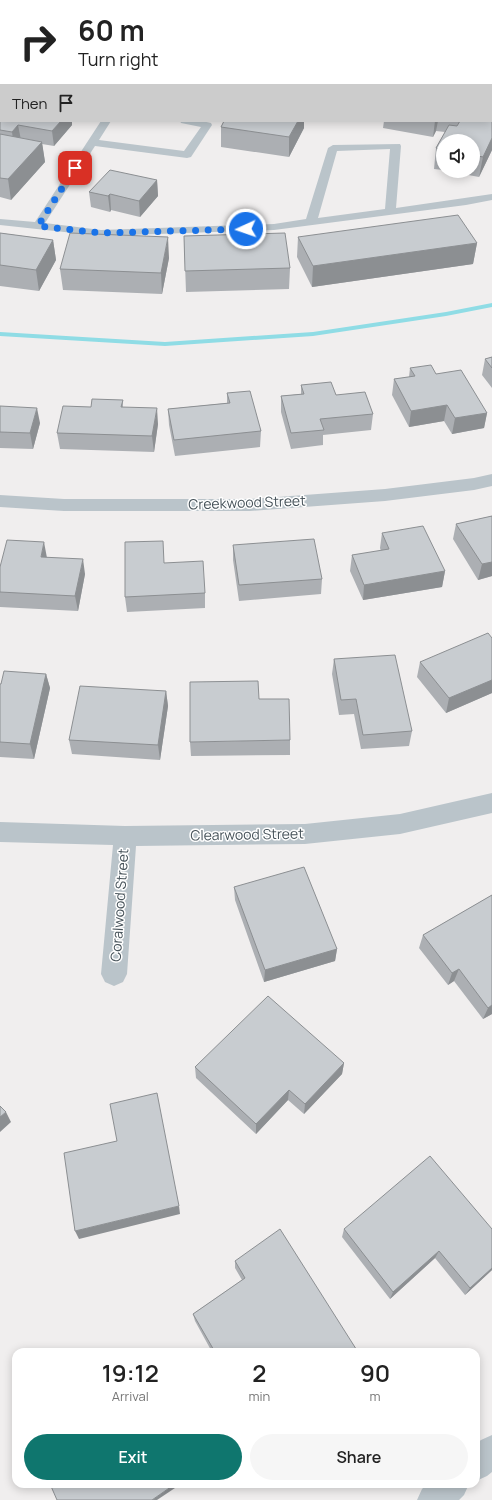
<!DOCTYPE html>
<style>
body{margin:0;font-family:Manrope,sans-serif;background:#f6f6f6;color:#222;height:100vh;display:flex;flex-direction:column;font-size:15px;white-space:nowrap}
*{box-sizing:border-box;margin:0}
p{font-size:13px;color:#767676}
.icon{flex:none;width:22px;height:22px;fill:none;stroke:currentColor;stroke-width:2;stroke-linecap:round;stroke-linejoin:round}
.map{position:relative;flex:1;overflow:hidden}
.panel{position:absolute;left:12px;top:1348px;width:468px;height:140px;display:flex;flex-direction:column;background:#fff;border-radius:12px;box-shadow:0 2px 10px #0003}
.panel>*{flex:none}
.hud{position:absolute;left:0px;top:0px;width:492px;height:122px;box-shadow:0 2px 10px #0003;background:#fff;color:#222;overflow:hidden}
.controls{position:absolute;left:436px;top:134px;display:grid;gap:8px}
.controls a{display:grid;place-items:center;width:44px;height:44px;border-radius:50%;background:#fff;box-shadow:0 2px 10px #0003;font-size:20px}
.pin{position:absolute;display:grid;place-items:center;width:34px;height:34px;color:#fff;margin:-17px;border-radius:8px;box-shadow:0 2px 6px #0006}
.me{position:absolute;width:44px;margin:-22px;rotate:267deg;stroke-linejoin:round;filter:drop-shadow(0 0 3px #0008)}
.turn{display:flex;align-items:center;gap:14px;height:84px;padding:0 12px;font-size:18px}
.turn .icon{width:52px;height:52px;stroke-width:2.5}
.turn b{display:block;font-size:28px;line-height:34px}
.then{display:flex;align-items:center;height:38px;padding:0 12px;background:#0003;gap:8px;font-size:15px}
.eta{display:flex;justify-content:space-evenly;align-items:center;height:68px;text-align:center}
.eta b{font-size:24px;font-weight:600;line-height:28px}
.cta{display:flex;gap:8px;margin-top:auto;padding:8px 12px}
.cta a{flex:1;height:46px;border-radius:24px;background:#0f766e;color:#fff;font-size:16px;font-weight:600;line-height:46px;text-align:center}
.cta a+a{background:#f6f6f6;color:#222}
.map>svg:first-child{display:block}
.lines{fill:none;stroke-linecap:round;stroke-linejoin:round}
.stream{fill:#8fdce5;fill-rule:evenodd}
.service{fill:#bac4ca;fill-rule:evenodd}
.minor{fill:#bac4ca;fill-rule:evenodd}
.tertiary{fill:#bac4ca;fill-rule:evenodd}
.wall{fill:#acafb3}
.shaded-wall{fill:#8c8f92}
.building{fill:#c8ccd0;stroke:#8c8f92}
.route{stroke:#1a73e8;stroke-width:7;stroke-dasharray:0 12.6}
.labels{text-anchor:middle;dominant-baseline:central;stroke-width:3;stroke-linejoin:round;paint-order:stroke}
.street-label{font-size:14px;fill:#47535a;stroke:#fff}
</style>
<div class="map">
<svg width="492" height="1500" viewBox="0 0 492 1500">
<rect width="100%" height="100%" fill="#f0eeee"/>
<g class="lines">
<path class="stream" d="M492 303V307L446 316 313 336 165 346 0 336V332L165 342 313 332 446 312Z"/>
<path class="service" d="M323 0H331L332 1H322Z
M0 20H1L0 27Z
M101 121H111L99 140 184 151 201 127 181 123 180 121H202L211 123 212 125 191 157 187 158 95 146 45 223 101 230 274 224 306 219 328 148 333 145 400 144 401 146 396 208 492 194V200L466 205 274 230 101 236 0 225V219L35 222ZM390 149 385 209 318 218 337 151Z"/>
<path class="minor" d="M492 474V486L474 490 385 501 250 511H64L0 507V495L64 499H250L385 489 474 478Z
M492 793V813L400 834 305 844 136 846 127 974 123 982 114 986 105 982 101 974 113 845 0 842V822L125 826 305 824 400 814Z"/>
<path class="tertiary" d="M54 0H66L53 1Z
M0 61H1L0 70Z
M492 1435V1472L487 1476 476 1481V1444L481 1440Z
M427 1484H469L464 1495 459 1500H417L422 1489Z"/>
</g>
<path class="wall" d="M151 0H228L227 1H148Z
M491 103H492V150L479 177 447 171H473V141H443V170L434 169 436 148 445 132 436 131 433 137 383 128 384 121H491Z
M0 106 72 125 54 146 42 144 45 162 11 200 0 197Z
M224 121H304V128L289 157 221 147V127Z
M157 180 158 196 140 217 111 210 110 212 91 207 89 192Z
M0 233 53 240 56 260 39 291 0 286Z
M184 236 290 268 289 289 186 292Z
M298 237 477 243 473 264 312 287 297 257Z
M169 258 162 294 63 290 60 269Z
M492 357V388L482 375 485 359Z
M410 368 436 374 487 413 484 428 452 434 444 421 409 427 392 395 394 379 409 377Z
M301 385 336 395 373 414 371 430 323 435V445L291 449 281 412V396L301 394Z
M227 393 261 431 260 447 175 456 169 425 168 409 227 403Z
M123 400V407L158 424 154 452 60 449 57 433 91 407Z
M0 406 40 423 33 449 0 448Z
M492 516V576L478 580 453 539 456 524Z
M382 533 445 571 442 587 363 600 350 571 352 555 381 551 380 548Z
M233 545 322 579 321 594 239 601 233 560Z
M47 557 85 574 78 611 0 607V567Z
M165 563 205 593V608L127 612 125 597Z
M492 638V693L446 713 417 677 420 662Z
M334 659 412 731 409 746 361 749 354 714 339 715 332 674Z
M46 674 50 688 34 759 0 757V684Z
M166 691 168 706 160 760 72 754 69 740Z
M290 740V755L191 756 190 742Z
M234 887 337 949 335 961 264 982 235 900Z
M492 895V1014L483 1019 454 981 448 985 419 948 423 935Z
M344 1063 342 1074 304 1114 288 1100 256 1134 196 1078 195 1067Z
M344 1229H492V1270L465 1295 435 1258 390 1299 342 1237Z
M235 1261 358 1352H212L195 1321 193 1314 242 1280 235 1268Z"/>
<path class="shaded-wall" d="M0 0H8L7 1H1V6L0 7Z
M222 0H228L227 1H222Z
M61 121H72V125L54 146 52 131Z
M298 121H304V128L289 157V137Z
M435 121H438L436 131 433 137Z
M18 125 21 140 14 147 12 132Z
M492 138V150L479 177 483 157Z
M42 142 45 162 11 200 8 179Z
M157 180 158 196 140 217 139 201Z
M110 194 111 210 110 212 108 196Z
M168 237 169 258 162 294 161 273Z
M53 240 56 260 39 291 36 270Z
M477 243 473 264 312 287 313 266Z
M447 405 444 421 409 427 411 411Z
M37 408 40 423 33 449 30 433Z
M157 408 158 424 154 452 152 436Z
M487 413 484 428 452 434 455 418Z
M44 542 47 558 41 557Z
M83 559 85 574 78 611 75 596Z
M492 562V576L478 580 482 564Z
M445 571 442 587 363 600 364 585Z
M46 674 50 688 34 759 30 744Z
M492 680V693L446 713 449 698Z
M166 691 168 706 160 760 158 745Z
M337 949 335 961 264 982 265 970Z
M459 969 454 981 448 985 452 973Z
M492 1005V1014L483 1019 488 1008Z
M344 1063 342 1074 304 1114 305 1104Z
M289 1090 288 1100 256 1134V1124Z
M6 1112 11 1122 0 1132V1117Z
M179 1206 180 1214 79 1239 75 1231Z
M439 1251 435 1258 390 1299 393 1292Z
M492 1268V1270L465 1295 470 1288Z
M175 1484H181L157 1500H152Z"/>
<path class="building" d="M151 0H204L207 1H148Z
M491 103H492V138L483 157 473 155V141H443V150L436 148 449 125 457 126 460 121H491Z
M1 105V121H61L52 131 18 125 12 132 0 130V106Z
M224 121H298L289 137 221 127Z
M0 134 42 142 8 179 0 178Z
M110 170 157 180 139 201 110 194 108 196 89 192Z
M458 215 477 243 313 266 298 237Z
M0 233 53 240 36 270 0 265Z
M70 233 168 237 161 273 60 269Z
M285 233 290 268 185 271 184 236Z
M492 357V368L485 359Z
M431 365 436 374 461 370 487 413 455 418 447 405 411 411 394 379 415 376 410 368Z
M331 382 336 395 365 392 373 414 320 419 324 430 291 433 281 396 304 394 301 385Z
M250 391 261 431 174 440 168 409 230 403 227 393Z
M92 399 123 400 121 407 157 408 152 436 57 433 63 406 91 407Z
M0 406 37 408 30 433 0 432Z
M492 516V562L482 564 456 524Z
M423 526 445 571 364 585 352 555 389 549 382 533Z
M314 539 322 579 239 585 233 545Z
M7 540 44 542 41 557 83 559 75 596 0 592V567Z
M163 541 164 563 203 561 205 593 125 597V542Z
M488 633 492 638V680L449 698 420 662Z
M395 655 412 731 363 735 356 699 341 700 334 659Z
M4 671 46 674 30 744 0 742V684H1Z
M258 681 259 699H289L290 740 190 742V682Z
M80 686 166 691 158 745 69 740Z
M304 867 337 949 265 970 234 887Z
M492 895V1005L488 1008 459 969 452 973 423 935Z
M268 996 344 1063 305 1104 289 1090 256 1124 195 1067Z
M157 1093 179 1206 75 1231 64 1153 117 1141 110 1104Z
M0 1106 6 1112 0 1117Z
M430 1156 492 1229V1268L470 1288 439 1251 393 1292 344 1229Z
M280 1229 358 1352H215L193 1314 245 1278 235 1261Z
M50 1484H175L152 1500H57Z"/>
<g class="lines">
<path class="route" d="M75 168 38 226 101 233 246 229"/>
</g>
<g class="labels">
<g class="street-label">
<text transform="translate(247 502) rotate(-2)">Creekwood Street</text>
<text transform="translate(247 834) rotate(-1)">Clearwood Street</text>
<text transform="translate(119 905) rotate(-86)">Coralwood Street</text>
</g>
</g>
</svg>
<div class="controls">
<a><svg class="icon" aria-label="sound" viewBox="0 0 24 24"><path d="M4 9h4l5-4v14l-5-4H4zM17 9q2 3 0 6"/></svg></a>
</div>
<div class="pin" style="left:75px;top:168px;background:#d93025"><svg class="icon" aria-label="arrive" viewBox="0 0 24 24"><path d="M6 21V4h12l-3 4 3 4H6"/></svg></div>
<svg class="me" style="left:246px;top:229px" viewBox="-20 -20 40 40"><circle r="17" fill="#1a73e8" stroke="#fff" stroke-width="3"/><path d="M0-11L8 9 0 5-8 9z" fill="#fff"/></svg>
<div class="hud">
<div class="turn"><svg class="icon" aria-label="right" viewBox="0 0 24 24"><path d="M7 20v-9h11M14 6l5 5-5 5"/></svg><div><b>60 m</b>Turn right</div></div>
<div class="then">Then<svg class="icon" aria-label="arrive" viewBox="0 0 24 24"><path d="M6 21V4h12l-3 4 3 4H6"/></svg></div>
</div>
<section class="panel">
<div class="eta">
<div><b>19:12</b><p>Arrival</p></div>
<div><b>2</b><p>min</p></div>
<div><b>90</b><p>m</p></div>
</div>
<div class="cta"><a>Exit</a><a>Share</a></div>
</section>
</div>
